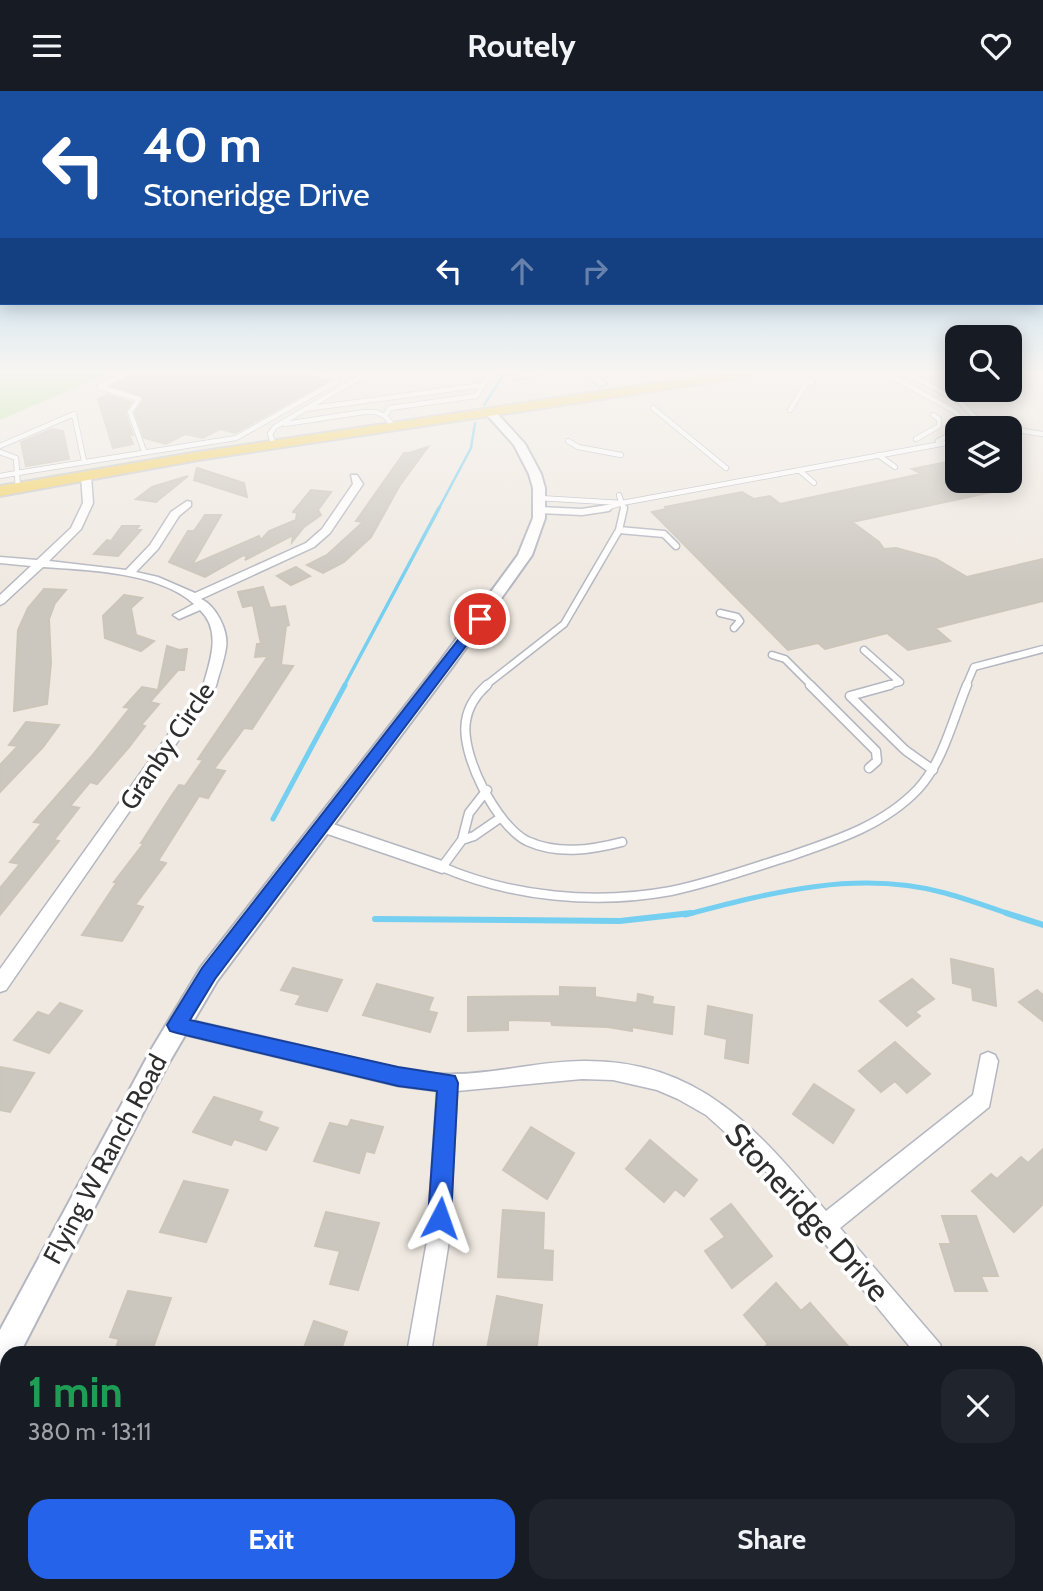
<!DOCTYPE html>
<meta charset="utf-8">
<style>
body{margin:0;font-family:Cabin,sans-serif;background:#20242c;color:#f1f3f6;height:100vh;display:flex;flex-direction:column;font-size:26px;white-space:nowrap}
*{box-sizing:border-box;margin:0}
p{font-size:23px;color:#9ea1a6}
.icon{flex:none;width:38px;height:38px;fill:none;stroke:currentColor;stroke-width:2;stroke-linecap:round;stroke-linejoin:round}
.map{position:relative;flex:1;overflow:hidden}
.details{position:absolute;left:0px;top:1255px;width:1043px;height:247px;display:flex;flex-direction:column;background:#171b24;border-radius:21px 21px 0 0;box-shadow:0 4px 18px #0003}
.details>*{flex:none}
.banner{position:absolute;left:0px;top:0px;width:1043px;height:214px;box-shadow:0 4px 18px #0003;background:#1a4fa0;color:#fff;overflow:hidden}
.controls{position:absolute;left:945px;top:234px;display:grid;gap:14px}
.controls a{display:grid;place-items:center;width:77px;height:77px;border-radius:14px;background:#171b24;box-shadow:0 4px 18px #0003;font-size:35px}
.pin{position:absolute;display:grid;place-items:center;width:60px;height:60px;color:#fff;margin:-30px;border:4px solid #fff;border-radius:50%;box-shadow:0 2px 7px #0007}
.me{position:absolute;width:77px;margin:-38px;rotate:4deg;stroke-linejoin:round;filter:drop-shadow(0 0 5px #0008)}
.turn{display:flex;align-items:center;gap:24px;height:147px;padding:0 28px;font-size:32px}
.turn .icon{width:91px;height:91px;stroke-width:2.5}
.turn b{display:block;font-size:49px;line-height:60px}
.lanes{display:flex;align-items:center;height:66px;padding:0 28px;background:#0003;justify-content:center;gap:35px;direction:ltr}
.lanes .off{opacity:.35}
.round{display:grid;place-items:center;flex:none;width:74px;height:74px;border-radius:21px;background:#20242c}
.summary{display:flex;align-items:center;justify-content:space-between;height:119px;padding:0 28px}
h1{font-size:42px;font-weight:700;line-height:52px;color:#1e9e55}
.primary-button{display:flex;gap:14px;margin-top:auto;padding:14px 28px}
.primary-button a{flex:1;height:80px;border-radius:21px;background:#2563eb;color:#fff;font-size:28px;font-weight:700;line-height:80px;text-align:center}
.primary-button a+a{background:#20242c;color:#f1f3f6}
header{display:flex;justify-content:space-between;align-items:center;height:91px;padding:0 28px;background:#171b24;font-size:32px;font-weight:700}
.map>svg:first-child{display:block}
.green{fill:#b6e59e}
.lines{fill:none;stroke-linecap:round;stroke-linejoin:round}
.stream-far3{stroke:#75cff0;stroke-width:2.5}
.stream-far2{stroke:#75cff0;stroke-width:3.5}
.stream-far1{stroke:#75cff0;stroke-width:5}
.stream{stroke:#75cff0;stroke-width:6}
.building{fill:#cbc7bf;stroke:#cbc5ba;stroke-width:2}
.service-far2-casing{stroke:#b4b7c1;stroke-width:6}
.service-far1-casing{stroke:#b4b7c1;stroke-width:9}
.service-casing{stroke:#b4b7c1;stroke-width:11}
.minor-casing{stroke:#b4b7c1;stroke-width:3}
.tertiary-casing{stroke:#b4b7c1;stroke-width:4}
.primary-casing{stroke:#c9c9c9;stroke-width:4}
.service-far2{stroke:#fff;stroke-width:4.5}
.service-far1{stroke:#fff;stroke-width:6}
.service{stroke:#fff;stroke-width:8}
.minor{fill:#fff;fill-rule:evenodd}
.tertiary{fill:#fff;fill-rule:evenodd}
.primary{fill:#f2d163;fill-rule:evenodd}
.route{fill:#2563eb;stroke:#184099;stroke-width:2}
.labels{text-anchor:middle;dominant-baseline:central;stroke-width:7;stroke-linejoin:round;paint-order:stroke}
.street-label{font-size:26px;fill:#2e2e2e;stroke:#fff}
.near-street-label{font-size:32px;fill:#2e2e2e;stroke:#fff}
</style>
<header><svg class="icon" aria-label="menu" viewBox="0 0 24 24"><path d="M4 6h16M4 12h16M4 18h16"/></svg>Routely<svg class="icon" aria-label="heart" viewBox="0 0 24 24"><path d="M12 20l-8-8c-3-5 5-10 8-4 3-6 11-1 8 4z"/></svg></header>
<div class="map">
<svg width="1043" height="1500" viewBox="0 0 1043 1500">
<rect width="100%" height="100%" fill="#efe9e1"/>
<path class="green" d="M0 282H109L0 329Z"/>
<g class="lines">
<path class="stream-far3" d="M484 314 505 282
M438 419 471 357 475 332"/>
<path class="stream-far2" d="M344 595 439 417"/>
<path class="stream-far1" d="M273 728 345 594
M685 824C769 802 857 778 945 802 967 808 989 816 1012 824"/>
<path class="stream" d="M1006 822 1043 834
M375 828 620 830 691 822"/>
</g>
<path class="building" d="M133 282H301L328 290 235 342 220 338 203 347 185 343 166 353 144 347 135 322 143 310V305L112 295 130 286Z
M108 304 131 311 125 321 133 344 129 343 133 353 113 357 98 308Z
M52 338 63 340 69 368 26 375 21 351Z
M428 356 400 394 371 446 344 471 323 482 307 474 327 464 363 431 356 430 404 362H409Z
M957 369V390H1010L1011 397 852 431 879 451 884 458 896 457 936 468 967 486 1043 468V510L935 537 950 550 908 559 887 542 825 558 818 552 788 559 652 421 666 418 665 416 742 401 754 408 770 405 780 413 921 383 912 378Z
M197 377 244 392 247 406 194 389Z
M188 385 156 411 136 408 152 396Z
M311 399 331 401 318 419 321 424 304 436 292 451 293 444 245 469 247 466 244 464 205 486 169 471 188 440H194L205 424H221L192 474 259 445 261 449 269 440 296 429 297 422 293 421Z
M122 435H139L136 439H141L118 465 94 463 107 449 111 450Z
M296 476 310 485 291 494 277 485Z
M263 496 270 517 285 515 289 534 286 535 281 574 293 575 252 638 244 637 214 678 225 680 208 707 199 705 158 770 166 772 135 814 143 816 122 850 82 844 117 791H114L144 752H141L170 707 179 694 185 695 203 669 198 668 268 565 255 566 257 553H261L253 514 243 516 238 501Z
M44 498 66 499 55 512 49 528 51 572 47 613 14 620 18 539 28 517Z
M124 504 142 507 131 517 136 544 154 550 141 560 105 547 103 525Z
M167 555 179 559 187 558 184 579H178L150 611 159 613 141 634 145 635 129 656 97 693 90 691 70 715 79 717 54 749 59 750 0 824V797L20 773 10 771 42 732 34 731 91 666 130 617 124 616 142 596 158 599Z
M26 631 59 634 43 656 0 701V674L18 655 9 654Z
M951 868 993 878 996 915 973 909 972 897 953 892Z
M293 877 342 889 327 920 296 913 301 904 281 899Z
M912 888 934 908 915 921 920 925 907 935 880 910Z
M377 893 433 907 428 920 437 922 430 941 363 924Z
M560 896 595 897V906L637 912 638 903 653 906 652 913 674 916 672 943 632 936V940L608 936 552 934 551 930 508 929V939L468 940V906L560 905Z
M1037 899 1043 904V930L1019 911Z
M60 912 82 920 49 962 14 949 38 921 49 925Z
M708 915 752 924 748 972 725 967 727 948 705 943Z
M895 951 930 983 907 1002 895 990 881 1001 859 980Z
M0 976 34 982 10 1021 0 1019Z
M814 993 854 1019 833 1052 793 1023Z
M214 1006 262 1021 258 1030 278 1037 266 1059 234 1048 231 1054 193 1041Z
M351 1029 383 1036 374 1062 366 1060 359 1082 314 1070 330 1032 348 1036Z
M531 1036 574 1062 547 1108 503 1079Z
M650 1049 697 1089 684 1105 675 1098 664 1111 626 1078Z
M1043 1058V1113L1014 1141 972 1100 991 1083 997 1088 1021 1066 1028 1072Z
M184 1090 228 1099 206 1151 160 1141Z
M731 1113 772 1165 732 1197 705 1160 725 1146 711 1128Z
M503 1119 544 1122 543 1159 553 1160 552 1189 498 1186Z
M326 1121 379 1132 358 1199 330 1193 340 1160 315 1155Z
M942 1125H976L998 1185H981L987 1200H955L940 1153H951Z
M776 1192 801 1220 810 1212 854 1262H759L768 1253 744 1224Z
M128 1200 171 1207 151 1262H114L119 1248 110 1246Z
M497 1205 542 1214 536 1262 487 1258Z
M314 1230 347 1241 340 1262H302Z"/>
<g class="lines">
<defs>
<path id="service-far2" d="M128 282 99 296 139 308 130 321 144 360
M886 282 954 320 960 326V338
M907 282 959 310 976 327 974 338
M653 317 726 377
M305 318 483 294
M790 319 806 292 813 291
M960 331 1007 338
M285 333 364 321H376L385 325
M394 336 385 325 390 317 476 305 491 282
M1010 338 1043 343
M916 348 939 335V328L933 324
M568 350 578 356 621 364
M938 350 957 341
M274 354 270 343 275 336 367 282
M0 355 74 323 84 370
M0 361 16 367 17 382 0 385
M878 364 895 376
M799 379 814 392
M18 397 17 382 236 347 337 290 334 286 314 282
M619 404 624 419
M539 407 622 412
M539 419H542
M600 419 622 412 957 350"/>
<path id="service-far1" d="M539 419 582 421 608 417
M619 439 664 443 676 455
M720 522 737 526 740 530 734 537
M864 559 900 591 884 595
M772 564 785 568 812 595
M485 595 564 533 619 439 624 417
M966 595 974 576 1043 558"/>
<path id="service" d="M487 594C477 603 468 616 466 630 460 664 497 735 527 750 558 764 591 759 622 751
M810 594 876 660 877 670 869 677
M890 594 850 605 905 659 933 679
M500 727 474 745 462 749 442 776C512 806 595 814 671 800 710 792 749 778 787 766 834 750 883 735 918 698 943 671 953 628 967 594
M462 749 469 722 487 699"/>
<path id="minor" d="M527 282H546L516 288 512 286Z
M585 282H594L606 293 599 295Z
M679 282H688L698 290 691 292Z
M86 382 91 385 93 412 81 438 49 470 126 479 150 454 171 421 187 410 191 411V415L179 425 158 458 136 481 158 486 195 502 306 452 322 438 353 393 351 384H357L363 393 330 442 314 456 201 508C215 514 229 539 226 557 224 570 219 583 216 595L6 899 0 901V878L203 595C210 570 222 540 200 519L179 528 173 524 194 513C159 481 88 479 43 476L4 512 0 514V504L31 475 0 472V466L37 469 71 437 83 412 81 385Z
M321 729 448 772 450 776 448 780 442 782 316 739 313 735Z
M177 926C230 938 284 950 337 963 373 971 410 982 447 983 492 984 538 970 584 970 700 969 758 1039 826 1120L973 1004 981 964 988 961 995 964 998 970 989 1016 840 1137 940 1253 943 1262H915L758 1071 706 1024 678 1008 657 999 613 989 582 988 457 1000 449 1150 431 1262H407L427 1150 437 1000 398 995 177 942 170 940 168 934 170 928Z
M1036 1375 1043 1378V1409L1036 1406Z
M327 1494H355L353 1500H325Z
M506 1494H544L546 1500H508Z"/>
<path id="tertiary" d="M486 319H494L525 353 541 383 545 397V427L532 464 453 575 217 890 167 975 20 1262H7V1281L0 1284V1239L151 959 201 876 441 569 518 464 533 427V397L529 383 514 354 486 323Z"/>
<path id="primary" d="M723 282H753L747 286 198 369 0 405V395L198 361Z"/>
</defs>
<use href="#service-far2" class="service-far2-casing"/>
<use href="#service-far1" class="service-far1-casing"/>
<use href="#service" class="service-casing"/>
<use href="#minor" class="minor-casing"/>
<use href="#tertiary" class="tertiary-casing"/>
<use href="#primary" class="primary-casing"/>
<use href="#service-far2" class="service-far2"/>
<use href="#service-far1" class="service-far1"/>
<use href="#service" class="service"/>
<use href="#minor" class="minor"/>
<use href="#tertiary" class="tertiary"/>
<use href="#primary" class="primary"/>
</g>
<linearGradient id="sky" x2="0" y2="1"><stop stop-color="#7abfeb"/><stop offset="0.57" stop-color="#f8f5f2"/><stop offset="1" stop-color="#f8f5f2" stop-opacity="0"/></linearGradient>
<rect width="1043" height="492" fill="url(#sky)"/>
<path class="route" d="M480 525 484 526V531L215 888 190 929 398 976 455 985 458 992 451 1127 448 1135 440 1138 432 1135 428 1127 437 1000 398 995 177 942 170 940 167 934 202 877 476 526Z"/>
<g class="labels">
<g class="street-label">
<text transform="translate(167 655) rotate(-56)">Granby Circle</text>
<text transform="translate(105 1068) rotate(-62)">Flying W Ranch Road</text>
</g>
<g class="near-street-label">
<text transform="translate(808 1121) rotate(48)">Stoneridge Drive</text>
</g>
</g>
</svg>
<div class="controls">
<a><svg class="icon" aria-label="search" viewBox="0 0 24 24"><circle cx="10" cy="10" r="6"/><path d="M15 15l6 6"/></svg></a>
<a><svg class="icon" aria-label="layers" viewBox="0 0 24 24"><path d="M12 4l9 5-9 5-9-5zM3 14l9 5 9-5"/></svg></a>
</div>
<div class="pin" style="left:480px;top:528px;background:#d93025"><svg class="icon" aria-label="arrive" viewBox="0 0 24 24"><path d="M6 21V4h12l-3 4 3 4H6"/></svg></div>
<svg class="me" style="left:440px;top:1127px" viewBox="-20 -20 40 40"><path d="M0-17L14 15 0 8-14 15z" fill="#2563eb" stroke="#fff" stroke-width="4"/></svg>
<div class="banner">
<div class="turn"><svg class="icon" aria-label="left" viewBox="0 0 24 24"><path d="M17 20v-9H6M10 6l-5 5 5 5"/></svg><div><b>40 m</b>Stoneridge Drive</div></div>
<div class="lanes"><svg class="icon" aria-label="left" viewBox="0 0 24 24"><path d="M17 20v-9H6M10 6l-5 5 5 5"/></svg><svg class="icon off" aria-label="ahead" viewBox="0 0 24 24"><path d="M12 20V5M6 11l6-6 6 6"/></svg><svg class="icon off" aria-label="right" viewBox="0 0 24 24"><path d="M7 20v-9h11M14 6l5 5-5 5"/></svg></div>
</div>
<section class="details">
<div class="summary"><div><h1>1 min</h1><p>380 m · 13:11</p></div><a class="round"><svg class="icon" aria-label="close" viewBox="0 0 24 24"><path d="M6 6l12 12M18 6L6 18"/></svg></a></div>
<div class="primary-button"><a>Exit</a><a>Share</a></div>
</section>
</div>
